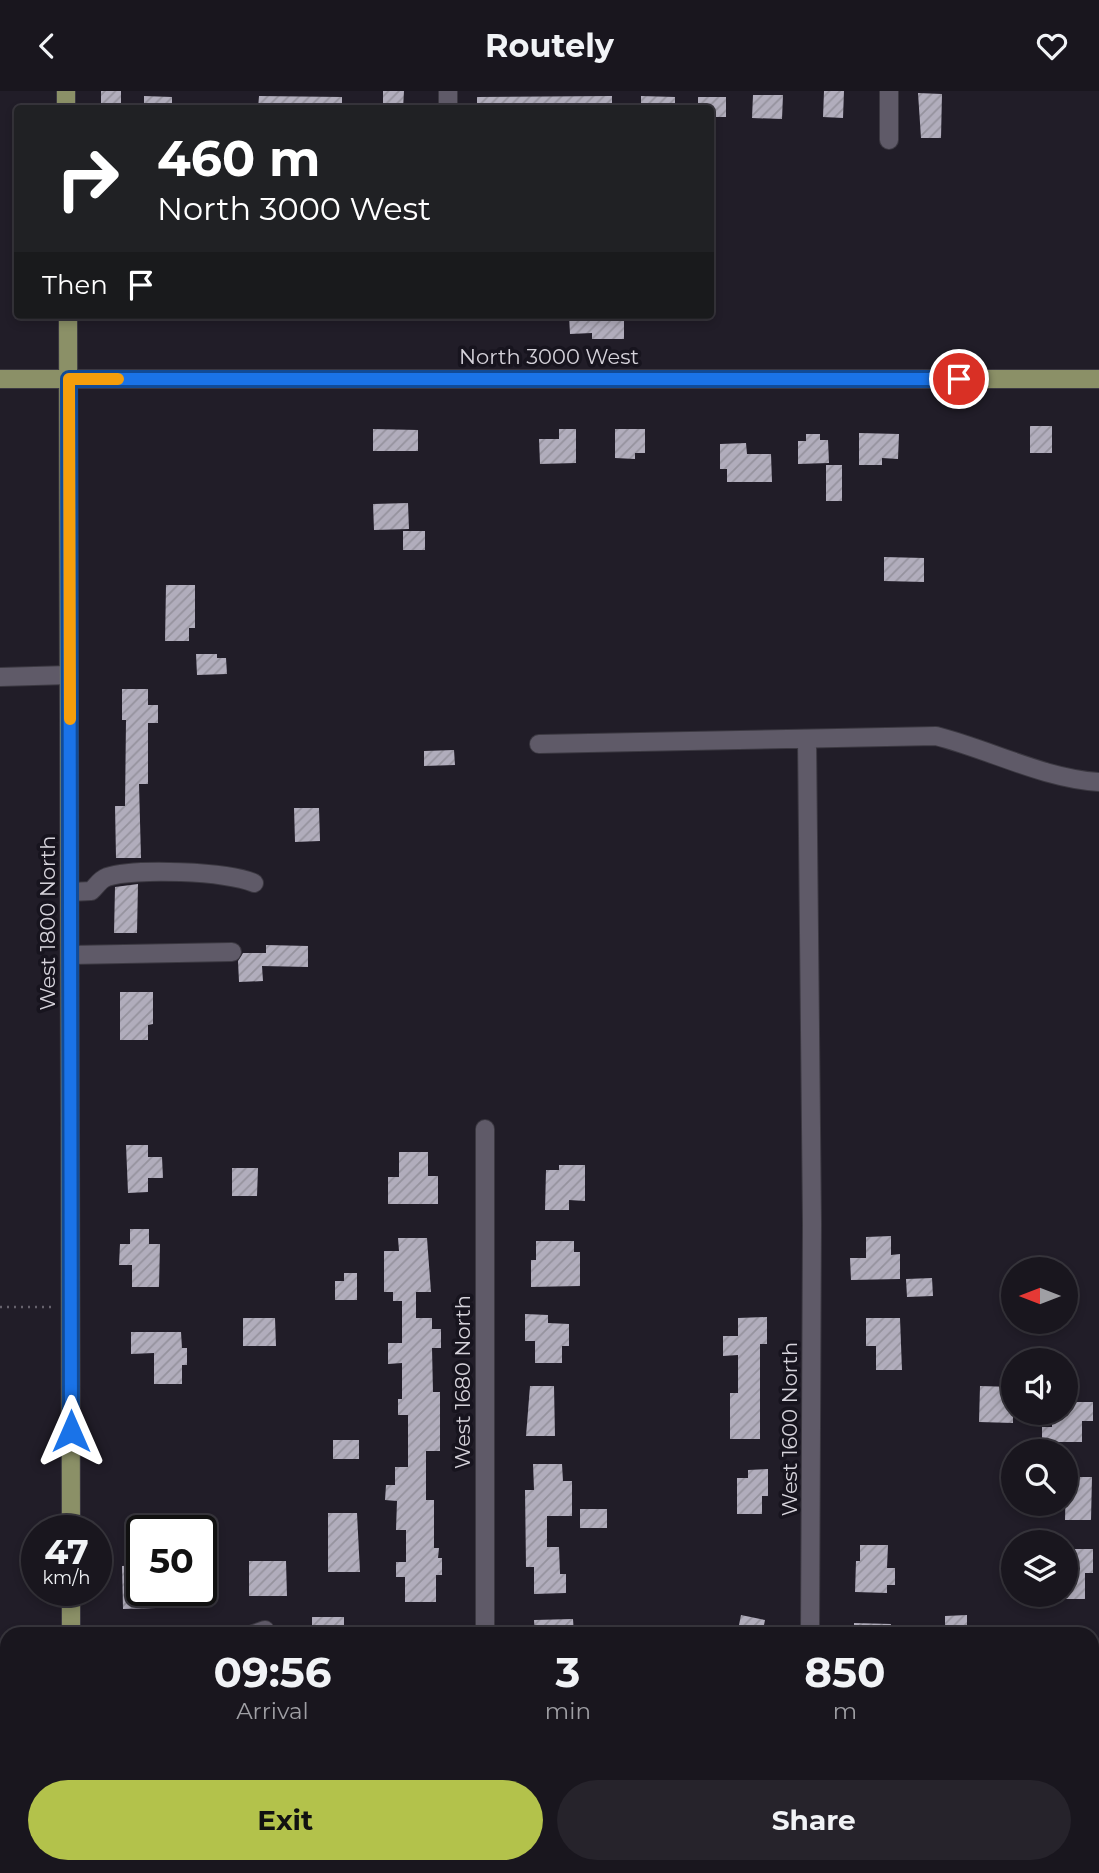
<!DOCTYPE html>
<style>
body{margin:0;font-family:Montserrat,sans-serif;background:#26232b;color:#f1f3f6;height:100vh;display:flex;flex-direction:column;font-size:26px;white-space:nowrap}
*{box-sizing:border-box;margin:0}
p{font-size:23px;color:#9f9fa4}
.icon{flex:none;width:38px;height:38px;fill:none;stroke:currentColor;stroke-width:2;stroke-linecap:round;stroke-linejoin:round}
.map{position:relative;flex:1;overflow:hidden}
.drawer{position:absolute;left:0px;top:1536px;width:1099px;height:247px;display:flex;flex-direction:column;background:#19161e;border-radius:21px 21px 0 0;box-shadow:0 4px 10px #0003,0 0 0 2px #37353c}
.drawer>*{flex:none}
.top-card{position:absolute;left:14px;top:14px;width:700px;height:214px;border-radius:7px;box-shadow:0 4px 10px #0003,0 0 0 2px #37353c;background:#202124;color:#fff;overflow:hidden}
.needle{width:46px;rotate:270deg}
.controls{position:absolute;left:1001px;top:1166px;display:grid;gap:14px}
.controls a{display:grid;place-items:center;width:77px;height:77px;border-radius:50%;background:#19161e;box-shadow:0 4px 10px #0003,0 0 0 2px #37353c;font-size:35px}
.speed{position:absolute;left:21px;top:1424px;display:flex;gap:14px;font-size:35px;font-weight:700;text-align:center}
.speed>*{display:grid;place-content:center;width:91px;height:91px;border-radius:50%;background:#19161e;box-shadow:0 4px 10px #0003,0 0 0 2px #37353c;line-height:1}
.speed small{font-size:18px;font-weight:400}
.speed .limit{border:4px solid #111;border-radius:10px;background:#fff;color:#111}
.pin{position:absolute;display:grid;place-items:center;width:60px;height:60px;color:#fff;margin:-30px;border:4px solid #fff;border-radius:50%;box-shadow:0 2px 7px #0007}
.me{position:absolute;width:77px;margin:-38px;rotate:0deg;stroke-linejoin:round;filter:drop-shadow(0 0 5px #0008)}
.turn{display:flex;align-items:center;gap:24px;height:147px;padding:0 28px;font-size:32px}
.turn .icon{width:91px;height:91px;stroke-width:2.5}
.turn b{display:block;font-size:49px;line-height:60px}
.then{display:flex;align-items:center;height:66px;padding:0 28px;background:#0003;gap:14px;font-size:26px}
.eta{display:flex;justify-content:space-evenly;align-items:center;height:119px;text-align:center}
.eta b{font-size:42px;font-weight:700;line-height:49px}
.primary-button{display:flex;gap:14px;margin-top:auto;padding:14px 28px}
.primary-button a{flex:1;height:80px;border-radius:42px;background:#b3c24b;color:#111;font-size:28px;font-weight:700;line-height:80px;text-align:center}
.primary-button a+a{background:#26232b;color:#f1f3f6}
header{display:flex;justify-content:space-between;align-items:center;height:91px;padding:0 28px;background:#19161e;font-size:32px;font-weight:700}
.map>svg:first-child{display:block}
.building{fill:url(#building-hatch)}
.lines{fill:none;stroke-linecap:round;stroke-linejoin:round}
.minor-casing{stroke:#3b3841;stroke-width:20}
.major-casing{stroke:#3b3841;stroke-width:20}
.path{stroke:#66626c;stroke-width:2.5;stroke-dasharray:2 5;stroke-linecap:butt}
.minor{stroke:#5f5a68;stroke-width:18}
.major{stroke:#8b9067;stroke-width:18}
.route-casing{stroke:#114b97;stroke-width:18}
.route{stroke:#1a73e8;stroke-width:12}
.slow{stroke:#f59e0b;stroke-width:12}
.labels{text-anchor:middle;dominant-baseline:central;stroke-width:7;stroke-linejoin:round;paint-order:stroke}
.street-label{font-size:21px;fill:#d5d2da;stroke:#17141e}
</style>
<header><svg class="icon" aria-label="back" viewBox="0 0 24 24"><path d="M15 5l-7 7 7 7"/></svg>Routely<svg class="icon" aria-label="heart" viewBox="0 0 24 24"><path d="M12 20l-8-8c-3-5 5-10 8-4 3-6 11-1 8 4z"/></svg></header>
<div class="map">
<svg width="1099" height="1782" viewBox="0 0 1099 1782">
<defs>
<pattern id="building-hatch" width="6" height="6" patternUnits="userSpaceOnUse" patternTransform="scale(1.75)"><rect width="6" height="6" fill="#b1adbc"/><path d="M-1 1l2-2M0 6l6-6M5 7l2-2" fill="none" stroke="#95929d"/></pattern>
</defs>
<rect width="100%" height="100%" fill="#211d28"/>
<path class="building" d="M101 0H121V18H101Z
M383 0H404L403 18H383Z
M824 0H844L843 27 823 26Z
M918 2 942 3 941 47H921Z
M753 4H783L782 28 752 27Z
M144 5 172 6V18H144Z
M259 5 342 6V18H258Z
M612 5V18H477V6Z
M641 5 675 6V18H641Z
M698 6H726V26H710V18H698Z
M569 224H624V248H592V242L570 243Z
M1030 335H1052V362H1030Z
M373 338 418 339V360H373Z
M559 338H576V372L540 373 539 348H559Z
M615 338H645V362H635V368L615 367Z
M859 342 899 343 898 368 882 367V374H859Z
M806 343H820V349H828L829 372 798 373V350H806Z
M746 352 747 363H771L772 391H727V378H720V353Z
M826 374H842V410H826Z
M408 412 409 438 374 439 373 413Z
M403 440H425V459H403Z
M884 466 924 467V491L884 490Z
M166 494H195V537H189V550H165Z
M196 563H217V567H226L227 583 197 584Z
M122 598H148V614H158V632H148V693H139L141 767H116L115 715H125L126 629H122Z
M454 659 455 674 424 675V660Z
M294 717H319L320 750 295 751Z
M138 793 137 842H114L115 796Z
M266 854 308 855V876L262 875 263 890 239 891 238 870 243 862H266Z
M120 901H153V933L148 934V949H120Z
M126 1054H148V1066H162L163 1087H148V1101L128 1102Z
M399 1061H428V1085H438V1113H388V1086H399Z
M559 1074H585V1110L569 1109V1119H545L546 1079H559Z
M232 1077H258L257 1105H232Z
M130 1138H149V1153H160L159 1196H132V1174H119L120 1153H130Z
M891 1145V1164L900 1163V1188L851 1189 850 1167H866V1146Z
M398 1147H427L431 1201H416V1227H432V1238H441V1257H432L433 1301H440V1360H426V1409H434V1457H439L438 1467H442V1484H436V1511H405V1486H396V1471H406V1439H396L397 1410 385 1409 386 1394H395V1376H408V1324H398V1308H402V1272L388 1273V1252H402V1210H393V1201H384V1160H399Z
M536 1150H574V1161H580V1195L531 1196V1169H536Z
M344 1182H357V1209H335V1190H344Z
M932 1187 933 1205 907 1206 906 1188Z
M525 1223 548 1224V1232L569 1233V1255H562V1272H535V1250H525Z
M767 1226V1253H760V1348H730V1302H738V1264L723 1265V1245H738V1227Z
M243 1227H275L276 1255H243Z
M866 1227H900L902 1279H876V1255H866Z
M131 1241H181L182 1257H187V1274H182V1293H154V1262L131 1263Z
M530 1295H554L555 1345H526Z
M980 1295 1013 1296V1332L979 1331Z
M1066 1311H1093V1330H1082V1351H1042V1336H1052V1321H1066Z
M333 1349H359V1368H333Z
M533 1373H562L563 1390H572V1425H547V1456H559L560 1483H566V1502L534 1503V1476H526L525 1399H534Z
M768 1378V1405H762V1423H737V1387H748V1379Z
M1066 1386H1092L1091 1429H1065Z
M580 1418H607V1437H580Z
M328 1422H357L360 1481H328Z
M860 1454H888L887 1477H895V1494H887V1502L855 1501 856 1470H860Z
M1075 1458H1093V1482H1085V1508H1066V1466H1075Z
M249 1470H286L287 1505H249Z
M142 1474V1500L156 1503V1517L123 1518 122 1475Z
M741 1524 765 1529 762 1544H737Z
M967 1524V1544H945V1525Z
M312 1526H344V1544H312Z
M573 1528 574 1544H535L534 1529Z
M854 1532 891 1533V1544H854Z"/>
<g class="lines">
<defs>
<path id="minor" d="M448 0V18
M889 0V49
M0 586 69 584
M807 648 812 1133 810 1544
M539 653 936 645C991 659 1042 687 1099 691
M70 801 91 800C97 795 99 789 107 786 133 777 229 780 254 792
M70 864 232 861
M485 1038V1544
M251 1544 265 1539
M773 1776V1782
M501 1782V1776"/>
<path id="major" d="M66 0V18
M68 224 71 1440
M0 288H1099
M71 1500V1544
M71 1776V1782"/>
</defs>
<use href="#minor" class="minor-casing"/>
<use href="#major" class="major-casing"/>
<path class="path" d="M0 1216H56"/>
<use href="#minor" class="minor"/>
<use href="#major" class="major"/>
</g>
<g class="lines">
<defs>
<path id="route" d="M71 1340 69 288H959"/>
</defs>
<use href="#route" class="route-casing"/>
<use href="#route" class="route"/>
<path class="slow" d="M70 628 69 288H118"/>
</g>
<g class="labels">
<g class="street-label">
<text x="549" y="265">North 3000 West</text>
<text transform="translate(47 832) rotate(-90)">West 1800 North</text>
<text transform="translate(462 1291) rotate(-90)">West 1680 North</text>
<text transform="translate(789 1338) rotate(-90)">West 1600 North</text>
</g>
</g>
</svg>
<div class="controls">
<a><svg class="needle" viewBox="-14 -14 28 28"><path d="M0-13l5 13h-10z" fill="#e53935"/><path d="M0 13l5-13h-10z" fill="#9f9fa4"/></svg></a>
<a><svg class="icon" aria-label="sound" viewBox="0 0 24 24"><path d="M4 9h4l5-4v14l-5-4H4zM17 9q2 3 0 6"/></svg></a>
<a><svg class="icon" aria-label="search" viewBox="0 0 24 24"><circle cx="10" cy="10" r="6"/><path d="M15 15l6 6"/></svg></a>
<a><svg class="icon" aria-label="layers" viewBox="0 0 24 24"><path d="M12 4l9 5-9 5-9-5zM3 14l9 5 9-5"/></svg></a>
</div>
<div class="speed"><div>47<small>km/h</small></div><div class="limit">50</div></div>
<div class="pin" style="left:959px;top:288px;background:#d93025"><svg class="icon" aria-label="arrive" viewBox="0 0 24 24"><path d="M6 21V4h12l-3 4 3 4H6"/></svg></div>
<svg class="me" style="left:71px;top:1340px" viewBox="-20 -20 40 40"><path d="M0-17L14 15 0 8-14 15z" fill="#1a73e8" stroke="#fff" stroke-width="4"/></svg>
<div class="top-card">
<div class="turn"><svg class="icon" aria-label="right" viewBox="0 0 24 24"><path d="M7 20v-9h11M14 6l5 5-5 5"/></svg><div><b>460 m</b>North 3000 West</div></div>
<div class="then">Then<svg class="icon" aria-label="arrive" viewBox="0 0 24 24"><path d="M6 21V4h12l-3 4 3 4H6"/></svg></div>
</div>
<section class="drawer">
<div class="eta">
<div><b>09:56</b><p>Arrival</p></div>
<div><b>3</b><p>min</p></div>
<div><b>850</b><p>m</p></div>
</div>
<div class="primary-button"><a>Exit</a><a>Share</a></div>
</section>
</div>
